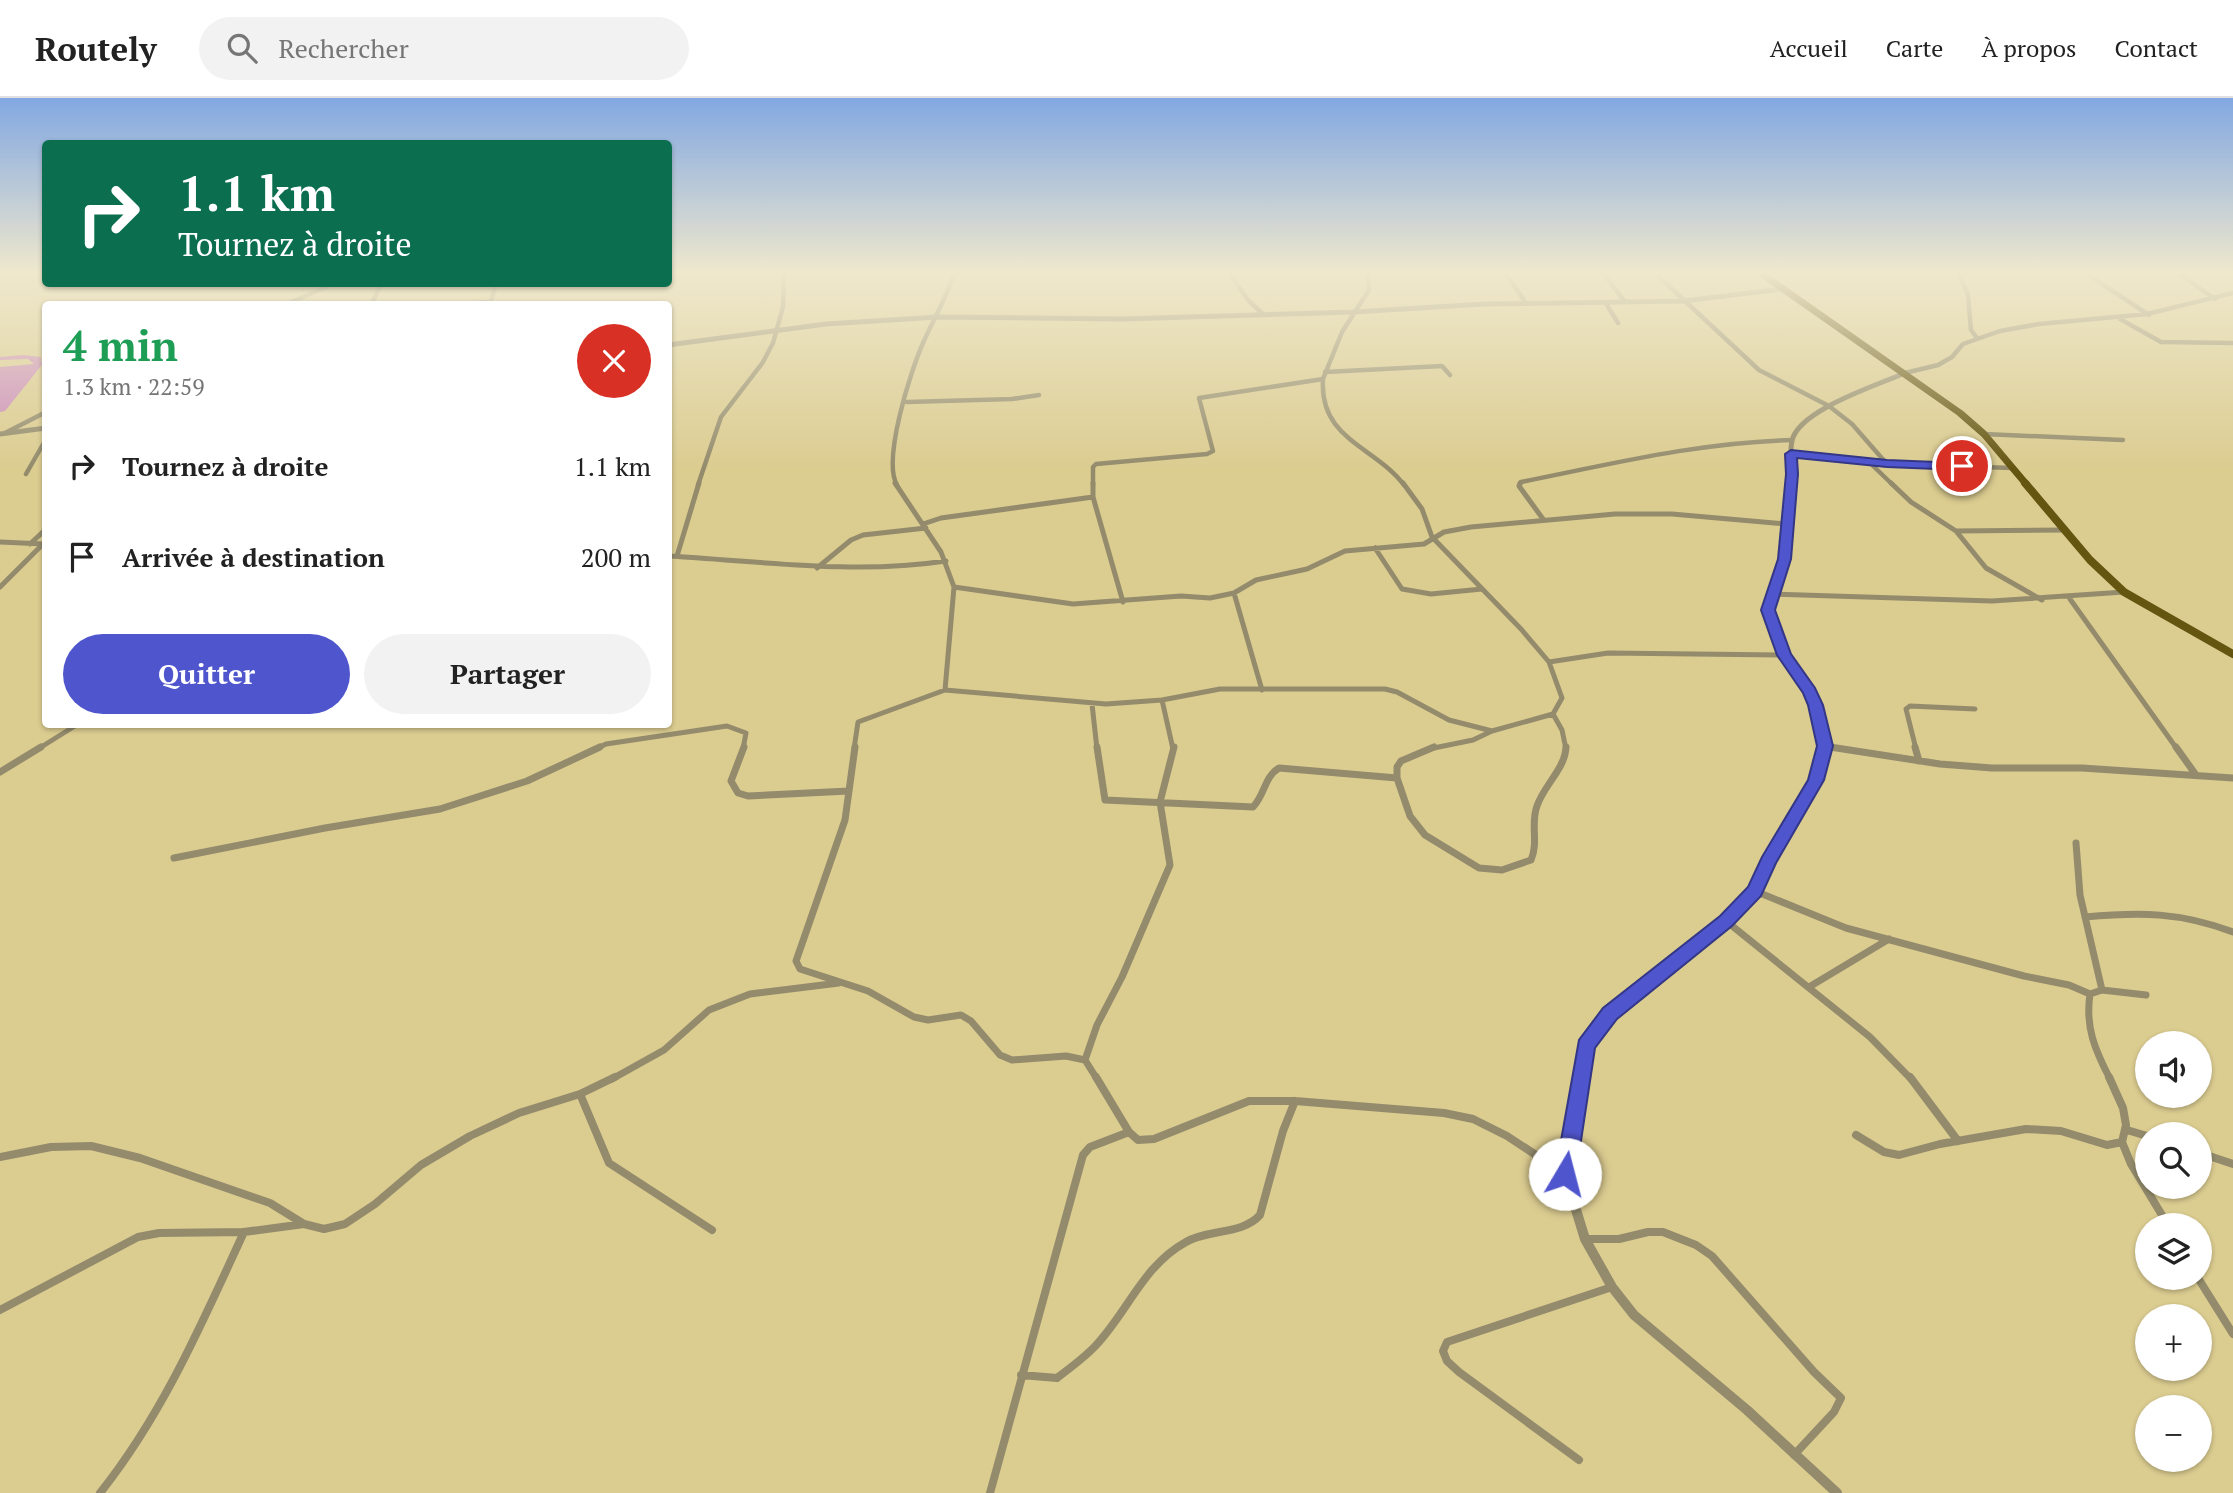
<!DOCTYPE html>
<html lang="fr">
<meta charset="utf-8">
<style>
body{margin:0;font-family:"PT Serif",serif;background:#f2f2f2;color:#222;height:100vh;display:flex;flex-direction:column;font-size:26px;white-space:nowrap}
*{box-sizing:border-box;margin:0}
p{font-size:23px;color:#767676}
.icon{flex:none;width:38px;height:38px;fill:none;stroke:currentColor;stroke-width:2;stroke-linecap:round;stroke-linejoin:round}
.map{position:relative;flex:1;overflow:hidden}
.panel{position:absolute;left:42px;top:203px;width:630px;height:427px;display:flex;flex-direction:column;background:#fff;border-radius:7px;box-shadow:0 2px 5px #0004}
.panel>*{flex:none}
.guide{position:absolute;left:42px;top:42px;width:630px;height:147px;border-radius:7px;box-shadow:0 2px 5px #0004;background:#0b6e4f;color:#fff;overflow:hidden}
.controls{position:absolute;left:2135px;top:933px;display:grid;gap:14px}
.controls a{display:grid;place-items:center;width:77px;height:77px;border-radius:50%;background:#fff;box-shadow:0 2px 5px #0004;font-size:35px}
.pin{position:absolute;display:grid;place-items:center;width:60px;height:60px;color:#fff;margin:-30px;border:4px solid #fff;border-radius:50%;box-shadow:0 2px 7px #0007}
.me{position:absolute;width:77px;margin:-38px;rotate:8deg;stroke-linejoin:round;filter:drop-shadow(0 0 5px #0008)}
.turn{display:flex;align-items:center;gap:24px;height:147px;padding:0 21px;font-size:32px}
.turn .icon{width:91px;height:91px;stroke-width:2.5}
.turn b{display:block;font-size:49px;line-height:60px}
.round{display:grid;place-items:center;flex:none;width:74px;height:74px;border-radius:37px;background:#f2f2f2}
.headline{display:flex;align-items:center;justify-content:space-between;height:119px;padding:0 21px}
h1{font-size:42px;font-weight:800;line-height:52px;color:#1e9e55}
.primary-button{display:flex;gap:14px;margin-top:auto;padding:14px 21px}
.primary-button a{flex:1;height:80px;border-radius:42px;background:#4f55cc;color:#fff;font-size:28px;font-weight:800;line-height:80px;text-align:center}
.primary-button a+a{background:#f2f2f2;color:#222}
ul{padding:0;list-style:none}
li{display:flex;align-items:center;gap:21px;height:91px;padding:0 21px}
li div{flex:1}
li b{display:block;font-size:26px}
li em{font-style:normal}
header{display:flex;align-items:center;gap:42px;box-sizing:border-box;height:98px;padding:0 35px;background:#fff;border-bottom:2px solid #e0e0e0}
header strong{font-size:33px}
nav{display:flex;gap:38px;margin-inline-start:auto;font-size:24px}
.search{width:490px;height:63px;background:#f2f2f2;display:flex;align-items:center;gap:18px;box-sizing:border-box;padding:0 24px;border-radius:38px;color:#767676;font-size:26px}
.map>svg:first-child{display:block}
.green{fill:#cb8bbb}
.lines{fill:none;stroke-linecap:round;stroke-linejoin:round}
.minor-far3{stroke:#938b6c;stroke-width:4.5}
.minor-far2{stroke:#938b6c;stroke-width:5}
.minor-far1{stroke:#938b6c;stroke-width:7}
.minor{stroke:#938b6c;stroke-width:8}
.tertiary-far3{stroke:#938b6c;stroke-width:5}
.tertiary-far2{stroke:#938b6c;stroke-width:7}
.tertiary-far1{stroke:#938b6c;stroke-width:9}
.tertiary{stroke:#938b6c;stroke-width:10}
.primary-far1{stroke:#645511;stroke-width:7}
.primary{stroke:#645511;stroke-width:8}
.route{fill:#4f55cc;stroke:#333785;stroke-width:2}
</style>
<header>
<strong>Routely</strong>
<div class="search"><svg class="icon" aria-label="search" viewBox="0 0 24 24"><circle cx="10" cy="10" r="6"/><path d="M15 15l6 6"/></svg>Rechercher</div>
<nav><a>Accueil</a><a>Carte</a><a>À propos</a><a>Contact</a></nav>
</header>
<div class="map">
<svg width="2233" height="1395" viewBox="0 0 2233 1395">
<rect width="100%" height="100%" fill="#dbcc90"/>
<path class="green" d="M23 257 41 259V264L45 263 5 313 0 314V269L34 266 28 261 0 262V259Z"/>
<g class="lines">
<path class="minor-far3" d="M1230 176 1248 202 1264 217
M1506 176 1526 205
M1604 176 1625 204
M1656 176 1759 272 1829 308 1852 326 1887 366
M1959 176 1968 197 1971 232 1977 240
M2087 176 2149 217
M2180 176 2215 201
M373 203 381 186
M1605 204 1618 225
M287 206 333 186
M457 206 490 204
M490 206 496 186
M2120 221 2161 244 2233 245
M1325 274 1442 268 1450 277
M1905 275 1938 267 1952 259 1963 246 2000 233 2039 226 2147 216 2233 195
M1323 281C1319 342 1375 348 1404 387
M907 304 1012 301 1039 297
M5 335 46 314
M1984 336 2123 342
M1791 356 1887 366 2013 370
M1869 364 1893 387
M26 376 46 341
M698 387 721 319 763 264 773 245 783 209 784 176
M897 387C882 362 911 272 923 245 933 222 946 201 954 176
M1093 387V369L1096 366 1207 356 1213 353 1199 300 1323 281 1342 234 1369 192 1368 176
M1520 387 1521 384C1611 366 1700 344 1792 342"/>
<path class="minor-far2" d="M895 385 941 454 954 489 945 592
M1403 385 1422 411 1432 439 1521 531 1549 564 1608 555 1784 557
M1520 385 1519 388 1543 421
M1891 385 1911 404 1956 433 1986 470 2042 502
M1093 399 1123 504
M923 426 941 420 1093 399V385
M1956 433 2065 432
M0 444 44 446
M30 446 46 431
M1375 450 1402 491 1431 496 1482 491
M668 458C761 463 853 477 946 463
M677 458 699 385
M817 470 851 442 863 437 926 430
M0 489 43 446
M954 489 1073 506 1181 498 1210 500 1234 495 1256 482 1307 471 1345 453 1424 446 1444 434 1471 429 1615 416H1672L1787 426
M1234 495 1262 592
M1771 496 1992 503 2124 494
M2070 501 2177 651
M1549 564 1562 600 1553 616
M1162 602 1173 651
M1092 606 1097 651
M1553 616 1562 632 1566 651
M1825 648 1841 651
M38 651 78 626
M596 651 606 646 727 628 746 635 743 651
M854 651 858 624 945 592 1106 606 1162 602 1220 591H1385L1397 594 1449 622 1492 633
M1429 651 1473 642 1492 633 1553 616
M1916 651 1906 611 1910 608 1975 611"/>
<path class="minor-far1" d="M744 649 731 683 738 695 748 698 849 693
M855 649 845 722 796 863 800 871 868 893 914 919 928 922 961 917 971 923 1000 957 1012 962 1066 958 1085 962 1097 981
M1097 649 1105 702 1253 709C1265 697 1264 679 1279 670L1397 680
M1434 649 1401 663 1397 669V680L1410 718 1425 737 1479 770 1502 772 1531 762C1539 744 1530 726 1537 708 1544 687 1565 671 1566 649
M1830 649 1940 666 1992 670H2082L2233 680
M1915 649 1919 663
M2176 649 2196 677
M0 674 41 649
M2076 745 2080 797 2102 892 2090 896C2085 929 2095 952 2110 981
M174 760 325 730 440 711 527 683 600 649
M1755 793 1846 830 2024 878 2069 887 2090 896
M2085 819C2140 814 2180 814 2233 834
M1726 823 1870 939 1911 981
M1809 889 1889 841
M2102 892 2146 897
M1085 962 1097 927 1122 879 1170 767 1160 704 1174 649
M612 981 664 952 709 912 750 896 839 885"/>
<path class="minor" d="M1096 979 1129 1034 1138 1042 1154 1041 1249 1003H1295L1444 1015 1473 1021 1507 1038 1565 1076
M1910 979 1958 1043
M2109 979 2123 1010 2126 1027 2122 1044 2131 1066 2168 1127
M580 996 609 1065 712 1132
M2127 1032 2147 1038
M1856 1037 1884 1054 1899 1057 1940 1046 2026 1031 2061 1033 2107 1047 2122 1044
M2200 1055 2233 1066
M0 1059 51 1049 91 1048 140 1060 270 1105 304 1126
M1585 1141H1619L1648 1134H1663L1696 1147 1712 1158 1814 1274 1841 1300 1834 1314 1794 1357
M2198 1180 2233 1236
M0 1212 138 1139 159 1135 244 1134 304 1126 324 1131 345 1126 375 1106 421 1067 470 1038 519 1015 580 996 615 979
M1021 1277 1057 1280C1071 1269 1087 1258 1098 1245 1129 1211 1144 1167 1186 1144 1208 1131 1242 1137 1260 1117L1283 1033 1295 1003
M1579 1362 1459 1274 1447 1263 1443 1253 1447 1244 1612 1189
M100 1395C163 1316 202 1225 244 1134
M990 1395 1083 1057 1090 1049 1129 1034"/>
<path class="tertiary-far3" d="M668 247 826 226 938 219 1121 221 1353 214 1485 206 1683 203 1782 191
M0 336 46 330
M1791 387C1792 373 1789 357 1792 343 1798 312 1878 287 1905 275"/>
<path class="tertiary-far2" d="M1791 385 1784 461 1768 512 1784 557 1816 607 1824 651"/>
<path class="tertiary-far1" d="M1579 981 1586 948 1610 916 1672 863 1726 823 1755 793 1768 763 1816 682 1825 649"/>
<path class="tertiary" d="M1579 979 1565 1076 1585 1141 1612 1189 1634 1217 1747 1312 1837 1395"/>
<path class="primary-far1" d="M1762 176 1960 315 1984 336 2027 387"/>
<path class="primary" d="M2025 385 2090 462 2124 494 2233 556"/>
</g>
<linearGradient id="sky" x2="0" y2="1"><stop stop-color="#82a8e2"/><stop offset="0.47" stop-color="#efe8cd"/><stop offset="1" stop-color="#efe8cd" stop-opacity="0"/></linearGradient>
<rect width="2233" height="371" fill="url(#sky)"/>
<path class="route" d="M1791 352 1887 362 1962 365 1968 368 1962 372 1887 369 1797 360 1798 376 1791 461 1775 512 1791 556 1815 590 1823 607 1833 648 1824 682 1776 765 1761 798 1732 828 1617 921 1595 950 1576 1076 1573 1083 1565 1086 1558 1083 1555 1076 1579 942 1603 910 1720 818 1748 789 1762 759 1808 682 1817 648 1808 607 1803 595 1777 557 1761 512 1778 461 1786 376 1785 356Z"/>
</svg>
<div class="controls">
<a><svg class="icon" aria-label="sound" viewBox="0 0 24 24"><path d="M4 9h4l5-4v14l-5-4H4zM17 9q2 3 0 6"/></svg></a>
<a><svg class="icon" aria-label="search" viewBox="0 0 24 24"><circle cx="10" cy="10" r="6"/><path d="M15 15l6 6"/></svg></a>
<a><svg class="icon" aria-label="layers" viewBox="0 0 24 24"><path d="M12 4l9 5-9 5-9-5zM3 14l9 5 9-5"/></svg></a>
<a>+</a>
<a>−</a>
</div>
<div class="pin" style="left:1962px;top:368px;background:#d93025"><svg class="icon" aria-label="arrive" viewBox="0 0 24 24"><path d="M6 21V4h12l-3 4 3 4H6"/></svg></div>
<svg class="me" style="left:1565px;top:1076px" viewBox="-20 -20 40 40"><circle r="19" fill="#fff"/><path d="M0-13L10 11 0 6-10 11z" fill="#4f55cc"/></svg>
<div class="guide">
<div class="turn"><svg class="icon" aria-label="right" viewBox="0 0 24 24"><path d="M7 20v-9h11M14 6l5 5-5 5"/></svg><div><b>1.1 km</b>Tournez à droite</div></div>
</div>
<section class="panel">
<div class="headline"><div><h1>4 min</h1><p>1.3 km · 22:59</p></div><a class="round" style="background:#d93025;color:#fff"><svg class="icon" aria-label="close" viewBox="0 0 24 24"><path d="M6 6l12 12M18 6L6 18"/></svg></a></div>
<ul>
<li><svg class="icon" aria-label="right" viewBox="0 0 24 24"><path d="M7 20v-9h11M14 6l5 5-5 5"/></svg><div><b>Tournez à droite</b></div><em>1.1 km</em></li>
<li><svg class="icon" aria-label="arrive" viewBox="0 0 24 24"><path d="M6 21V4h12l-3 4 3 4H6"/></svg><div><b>Arrivée à destination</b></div><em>200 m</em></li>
</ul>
<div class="primary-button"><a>Quitter</a><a>Partager</a></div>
</section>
</div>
